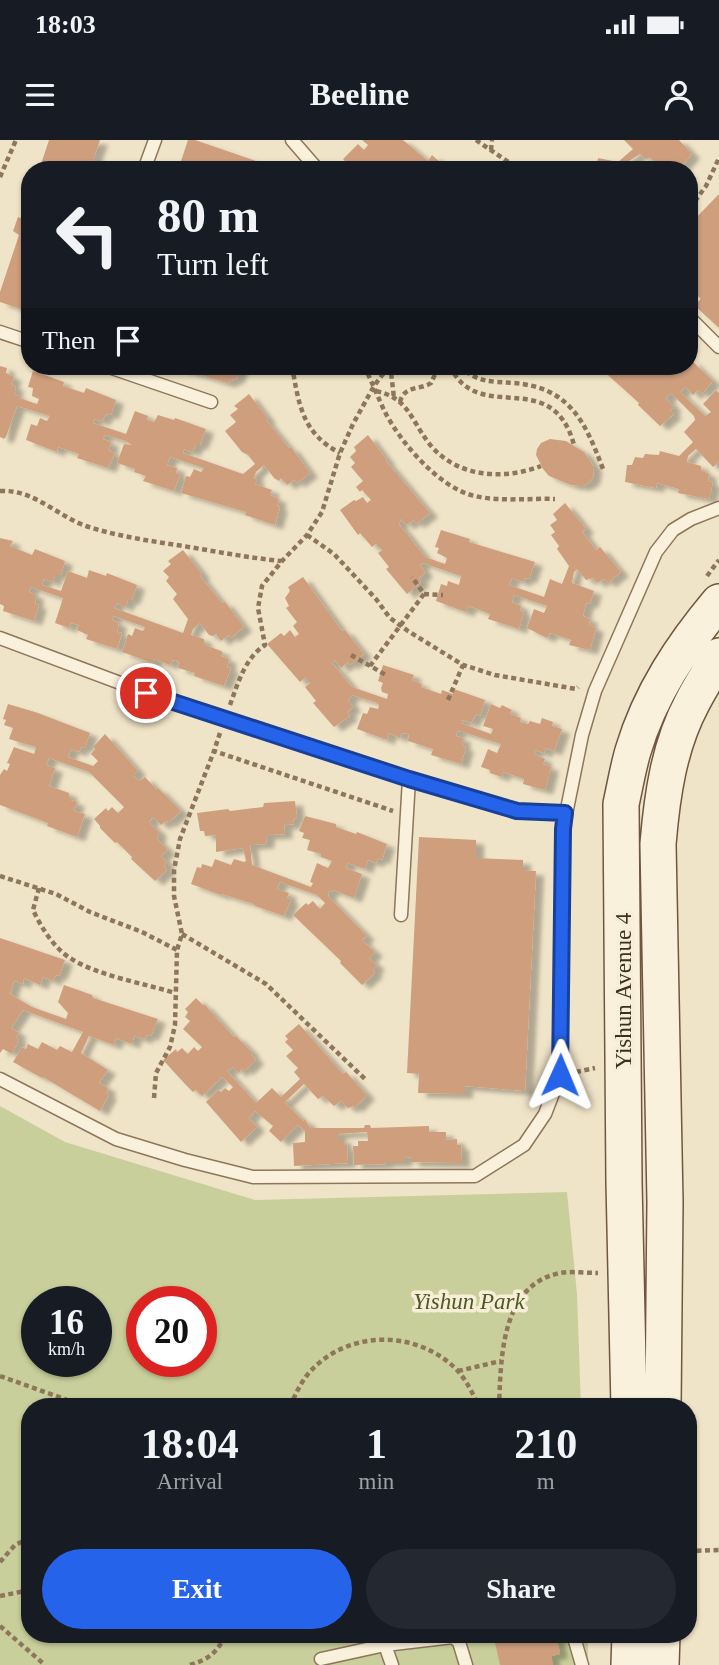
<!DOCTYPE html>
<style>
body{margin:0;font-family:"Times New Roman",serif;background:#242831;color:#f1f3f6;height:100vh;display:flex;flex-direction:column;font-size:26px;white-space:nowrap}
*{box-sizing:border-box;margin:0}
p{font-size:23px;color:#9ea1a6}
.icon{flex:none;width:38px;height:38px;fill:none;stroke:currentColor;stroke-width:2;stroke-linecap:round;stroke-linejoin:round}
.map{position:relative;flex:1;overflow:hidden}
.side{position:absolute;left:21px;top:1258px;width:676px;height:245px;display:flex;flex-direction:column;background:#171b24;border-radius:28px;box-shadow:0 2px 5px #0004}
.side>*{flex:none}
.top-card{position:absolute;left:21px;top:21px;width:677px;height:214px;border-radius:28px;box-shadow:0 2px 5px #0004;background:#171b24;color:#f1f3f6;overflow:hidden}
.speed{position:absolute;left:21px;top:1146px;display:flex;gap:14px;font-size:35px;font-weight:700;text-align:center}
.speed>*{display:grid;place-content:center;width:91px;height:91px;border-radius:50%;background:#171b24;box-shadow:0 2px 5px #0004;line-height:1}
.speed small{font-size:18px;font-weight:400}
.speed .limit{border:10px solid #d22;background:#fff;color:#111}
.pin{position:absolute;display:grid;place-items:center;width:60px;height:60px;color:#fff;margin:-30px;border:4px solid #fff;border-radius:50%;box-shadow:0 2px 7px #0007}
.me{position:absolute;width:77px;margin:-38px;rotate:1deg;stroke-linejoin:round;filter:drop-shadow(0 0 5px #0008)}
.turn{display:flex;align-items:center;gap:24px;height:147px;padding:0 21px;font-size:32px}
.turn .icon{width:91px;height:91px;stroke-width:2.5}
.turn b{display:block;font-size:49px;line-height:60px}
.then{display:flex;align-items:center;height:66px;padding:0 21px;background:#0003;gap:14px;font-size:26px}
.eta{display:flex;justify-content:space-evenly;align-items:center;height:119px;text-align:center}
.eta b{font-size:42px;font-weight:700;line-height:49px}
.action{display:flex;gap:14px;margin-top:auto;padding:14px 21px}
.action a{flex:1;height:80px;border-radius:42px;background:#2563eb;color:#fff;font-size:28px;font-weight:700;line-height:80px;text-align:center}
.action a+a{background:#242831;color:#f1f3f6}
.status{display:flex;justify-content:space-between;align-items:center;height:49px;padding:0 35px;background:#171b24;direction:ltr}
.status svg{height:19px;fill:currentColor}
header{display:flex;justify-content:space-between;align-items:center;height:91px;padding:0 21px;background:#171b24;font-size:32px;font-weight:700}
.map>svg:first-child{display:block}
.green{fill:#c9cf9b;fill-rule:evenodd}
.building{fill:#cf9f7d;filter:url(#shadow)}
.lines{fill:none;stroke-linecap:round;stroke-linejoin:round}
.lane-casing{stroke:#8d765c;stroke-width:15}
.secondary-casing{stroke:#6f573f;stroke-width:38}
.path{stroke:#8d765c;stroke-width:4.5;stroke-dasharray:5 3.5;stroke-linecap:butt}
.lane{stroke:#faf1dc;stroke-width:12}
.secondary{stroke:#faf1dc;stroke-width:35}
.route-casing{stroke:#184099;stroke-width:18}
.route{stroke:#2563eb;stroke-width:12}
.labels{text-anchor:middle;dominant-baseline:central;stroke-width:7;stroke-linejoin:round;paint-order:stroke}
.street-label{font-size:23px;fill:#3d2e20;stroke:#f7eed8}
.park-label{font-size:23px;font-style:italic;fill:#4d5a26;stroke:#f7eed8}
</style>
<div class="status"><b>18:03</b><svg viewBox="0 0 49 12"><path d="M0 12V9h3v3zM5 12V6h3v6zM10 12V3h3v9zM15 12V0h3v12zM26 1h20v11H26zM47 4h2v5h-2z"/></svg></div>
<header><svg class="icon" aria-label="menu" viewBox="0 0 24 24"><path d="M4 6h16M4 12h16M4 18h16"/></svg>Beeline<svg class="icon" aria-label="person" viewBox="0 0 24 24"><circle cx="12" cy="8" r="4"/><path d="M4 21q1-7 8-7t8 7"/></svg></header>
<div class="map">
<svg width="719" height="1525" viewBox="0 0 719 1525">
<defs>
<filter id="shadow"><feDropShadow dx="8" dy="4.5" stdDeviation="2" flood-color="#0004"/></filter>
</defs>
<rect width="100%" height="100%" fill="#f0e4c8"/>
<path class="green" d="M0 966 65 1002 255 1060 567 1052 577 1154 581 1267H30V1494L588 1495V1525H0ZM37 1162H96V1222H37ZM142 1162H201V1222H142Z"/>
<path class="building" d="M49 0H100L90 30H39Z
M188 0H195L282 30H178Z
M362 0H403L428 21 432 15 441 23 438 26 442 30H349L348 25 343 19 358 4 364 10 368 5Z
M624 0H679L692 14 682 26 676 23 670 29 665 23 663 26 659 25 650 18 646 19 640 14 626 23 634 26 635 30H572L573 24 582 26 584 21 597 24 598 18 618 22 633 9Z
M719 54V188L694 165 701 159 690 148V84Z
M29 62H30V172L0 162V152L19 95 13 91 18 77 24 79Z
M690 219 713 241 702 254 698 250 693 255 686 247 680 252 705 276 711 272 703 264 716 250 719 253V322L713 327 696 309 688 316 687 322 701 326V330L709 334 708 341 713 342 709 359 678 353 679 349 657 343 656 348 625 342 627 325H632L635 317 643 318 645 314 659 315 660 311 679 316 693 302 684 292 695 280 694 276 671 253 666 258 674 268 670 270 674 274 660 286 638 265 639 263 598 226H690Z
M0 226 7 228 6 233 14 237 11 244 16 247 14 254 19 256V258L37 264 39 259 32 256 33 248 28 247 33 231 64 242 63 246 84 253 86 248 116 260 111 275 106 274 102 281 94 279 93 283 126 294 135 271 148 276 147 280 154 282 158 275 174 280 175 278 206 289 200 305H196L192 312 184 309 183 313 243 334 255 324 248 315 242 312 225 291 236 282 230 275 238 269 234 266 249 254 268 279 266 280 289 308 291 307 310 333 297 343 294 340 287 345 281 338 279 341 274 338 264 325 256 332 254 338 257 340 255 344 272 350 270 355 279 359 277 366 280 367 275 385 245 375 246 372 181 353 186 336 190 337 194 329 201 332 204 328 170 317 167 325 177 328 176 333 180 335 174 351 143 341 146 336 134 332 135 329 117 323 124 304 132 305 126 301 105 295 103 299 111 302 109 311 115 313 108 328 77 318 79 314 58 307 57 312 26 300 31 284 37 286 40 278 47 281 50 276 17 266 6 297 4 299 0 297Z
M173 226H241L237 238 227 243Z
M368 295 387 320 386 321 430 373 416 384 414 380 406 385 401 379 399 384 425 417 445 424 447 418 437 413 439 408 435 407 441 390 470 399 469 402 535 422 529 439 525 438 523 442 512 438 509 445 544 457 550 439 562 444 569 426 557 409 559 406 551 395 555 392 550 385 557 380 553 374 565 363 586 389 582 392 596 410 600 407 621 432 608 443 604 439 597 443 593 438 586 440 577 429 574 432 572 443 594 451 590 464 586 463 583 476 590 479 589 485 596 488 590 510 569 505 571 500 550 493 547 498 527 488 534 469 544 473 547 466 514 455 512 462 521 466 520 471 524 472 519 489 488 479 490 474 469 466 466 472 436 461 441 444 447 446 448 441 459 445 461 436 423 423 420 425 425 433 419 438 421 442 407 454 386 429 389 427 378 413 382 410 376 404 372 407 360 393 358 395 340 370 354 360 356 361 363 357 367 363 371 360 362 350 360 352 356 347 363 341 351 327 355 323 350 317 356 311 354 307Z
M550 299 566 301 584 312 594 327 593 337 590 342 583 346 571 345 549 336 543 329 536 315 537 309 541 303Z
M0 398 13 401 10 406 32 415 35 409 65 421 61 435H55L53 442 44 439 42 445 61 451 68 431 87 438 89 430 106 436 107 433 137 445 132 460H128L125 467 117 463 114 468 183 493 188 479 173 459 177 454 166 441 169 437 163 431 171 424 168 421 183 410 202 434 200 436 222 463 225 462 244 487 231 498 229 495 221 501 216 494 213 496 209 495 200 483 193 489 191 495 204 499 205 505 221 511 223 513 221 516 229 519 227 527 231 528 224 546 194 536 195 533 178 528 179 522 173 520 170 525 154 519 153 523 122 512 128 494 132 496 135 488 143 491 145 487 114 476 112 480 119 483 117 492 122 493 117 509 86 499 88 495 77 490 79 485 71 483 69 488 55 483 63 458 31 447 29 452 36 455 35 464 39 465 34 481 3 471 4 466 0 464Z
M303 437 342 491 345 490 364 514 350 525 348 522 341 528 335 520 332 523 352 547 387 559 388 554 382 552 381 548 383 543 378 541 383 525 414 535 412 540 422 544 421 547 441 554 442 550 453 554 454 549 485 560 480 576 476 574 471 583 463 580 461 583 491 594 493 589 483 586 491 564 500 568 502 565 512 570 510 574 521 578 520 582 528 584 530 581 540 584 542 578 553 582 552 586 562 589 554 611 546 608 544 613 535 610 534 614 545 619 543 624 551 627 545 650 523 644 524 639 503 632 502 637 490 633V630L481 627 488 609 497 613 501 604 463 592 457 591 456 596 463 598 462 606 466 607 461 624 431 615 433 609 408 601 409 594 402 593 400 598 389 593 387 600 357 589 363 573 367 574 370 567 378 569 379 566 378 563 352 555 348 560 353 567 347 572 350 576 334 587 313 563 316 561 305 547 310 543 305 538 300 542 267 504 281 493 284 496 290 490 295 497 299 494 293 486 297 482 286 468 289 466 285 458 290 451 288 447Z
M8 564 38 573 90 593 85 608 81 607 79 612 71 609 68 617 93 626 98 621 91 614 95 609 93 607 105 594 138 631 133 636 139 641 145 637 156 649 158 648 181 671 168 683 166 681 161 685 153 677 149 682 159 692 157 699 168 710 161 716 167 723 164 726 167 730 155 741 131 719 132 717 117 702 115 703 100 688V686L94 679 106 668 108 671 112 667 118 673 124 667 89 632 49 618 46 625 55 628 49 646 69 653 70 660 77 662 74 671 85 674 77 697 47 686 48 683 0 665V635L4 629 7 631 10 624 7 623 14 607 34 614 36 607 9 599 13 588 4 585 6 580 3 579Z
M295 661 297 678 293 679 294 684 284 685 285 694 267 695 266 704 250 705 252 725 311 747 313 743 310 742 317 723 328 728 332 721 321 717V714L307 710 310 700 302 698 304 693 299 691 305 676 336 684V687L356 694 357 692 387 704 382 720 378 718 376 723 368 720 365 729 348 723 346 728 362 734 354 758 333 750 332 752 329 751 328 756 367 796 362 800 375 812 369 818 377 826 373 830 375 833 362 845 340 823 341 821 293 775 306 763 308 765 313 761 320 769 325 763 317 755 280 742 277 749 289 753 287 758 291 760 284 776 255 766 254 764 222 754 221 755 191 744 197 727 201 728 202 724 212 727 215 719 231 725 234 719 244 722 246 721 243 708 216 712V695L205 696 204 691H200L197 673 228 669 230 671 263 667 264 663Z
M419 697 476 700V718L523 720V730L536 731 525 951 465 946V954L418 953 419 934 407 933Z
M0 798 65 820 59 836 56 835 53 841 43 837 40 845 24 838 23 844 14 841 10 854 32 867 66 879 68 873 58 862 64 845 92 855 93 858 158 879 151 896 147 895 144 899 134 896 132 904 116 898 114 905 89 896 81 913 108 930 99 943 108 948 106 953 109 955 100 971 43 937 42 938 13 922 22 907 26 909 28 904 38 909 42 902 57 910 60 906 72 912 83 892 23 870 11 888 19 893 16 897 19 900 12 914 3 909 0 913Z
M196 858 203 865H205L234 897 236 896 251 911V914L256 920 245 931 242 928 239 933 233 927 227 931 256 963 272 948 281 957 300 939 294 932 298 928 286 916 293 910 285 902 288 899 285 896 299 884 343 934 346 932 367 955 355 968 353 966 348 968 341 961 334 966 323 956 318 959 304 944 285 962 303 981 305 979 310 988H364L365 985H370L371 988 429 986V992H446V1000L457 999V1005H461L462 1023 411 1022V1017L404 1018V1022H386L385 1024 354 1025 353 1006H358V1001H368L367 992 338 994V999H344V1006H347L348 1023 294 1026 293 1003 305 1002V991L298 985 281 1002 269 991 273 986 255 971 249 978 257 987 241 1002 206 962 218 950 221 952 225 948 229 951 233 947 222 937 202 956 196 950 193 952 185 944 163 920 176 909 177 912 182 908 188 914 194 907 198 911 202 907 183 889 190 881 185 877 188 872 185 869Z
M493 1494H556L560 1514 551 1516 553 1525H500Z"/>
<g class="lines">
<defs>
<path id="lane" d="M292 0 318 30
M144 30 155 0
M690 178 719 207
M0 192 30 202
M106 226 211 262
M0 498 171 562 409 639 517 672 565 673
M401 775 409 639
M0 939 116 999 185 1020 253 1037 475 1036 524 1005 545 974 560 935 563 689 582 595 595 551 656 412 673 390 691 379 719 368
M573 1494 582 1525
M385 1505 392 1525
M321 1519 385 1505 453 1497 459 1502 466 1525"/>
<path id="secondary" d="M629 1267 624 1042 621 664C625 646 628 628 633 611 650 554 682 506 719 462
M663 1267 665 1062 658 704C662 656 669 606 692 563 700 547 710 532 719 516
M629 1525 630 1494
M661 1525 662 1494"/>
</defs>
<use href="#lane" class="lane-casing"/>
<use href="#secondary" class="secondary-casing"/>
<path class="path" d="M476 0 520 30
M491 10 492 0
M0 37 16 0
M690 68 706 46 719 18
M292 226C299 265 302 293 340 313
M364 226C371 240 377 255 384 270 399 301 440 349 475 356 500 362 529 358 555 359
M388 226 391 232 394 258
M450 226C478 287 552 224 574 305
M459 226C479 243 488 241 513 243 569 247 585 281 603 329
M376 251C408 258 410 278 428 302 454 337 502 341 541 326
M400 262C404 245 421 250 431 243L439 226
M0 351C35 349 59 378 89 387 124 398 159 402 195 408 224 413 252 418 281 421
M307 395 334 414 376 459 390 478 408 491 463 525 495 535 576 549 578 547
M707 436 719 420
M424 454 443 455
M351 515 386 535
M370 526 424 454 412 437
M448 560 463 525
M230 565C238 543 245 518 265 505L258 468 262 446 282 421 307 395 322 372 340 313 353 284 374 246 389 226
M220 593 214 611 393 671
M0 736 56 754 90 772 142 792 177 810
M39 748 33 770C41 787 54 808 70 818 98 836 143 843 175 853
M182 794 266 844 366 940
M576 932 595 928
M154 958 156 933 170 907 175 885 177 810 182 794 174 756V730L180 699 214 611
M458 1231 501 1221
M0 1236 87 1267
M290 1267C295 1255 300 1244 308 1234 346 1189 417 1189 457 1230 467 1241 473 1254 479 1267
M499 1267C501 1220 500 1145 560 1133 572 1131 586 1133 598 1133
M688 1322V1282
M688 1411 719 1410
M0 1422 15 1405 30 1398
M0 1456 30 1450
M0 1486 45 1525
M190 1525C209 1519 217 1513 226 1494"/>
<use href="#lane" class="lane"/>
<use href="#secondary" class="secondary"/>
</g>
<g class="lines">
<defs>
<path id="route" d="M146 553 409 639 517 671 565 673 563 689 560 935"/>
</defs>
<use href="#route" class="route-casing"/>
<use href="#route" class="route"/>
</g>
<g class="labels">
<g class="street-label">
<text transform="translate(623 851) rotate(-90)">Yishun Avenue 4</text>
</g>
<g class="park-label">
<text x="469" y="1161">Yishun Park</text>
</g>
</g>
</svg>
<div class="speed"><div>16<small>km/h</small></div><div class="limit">20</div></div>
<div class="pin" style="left:146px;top:553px;background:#d93025"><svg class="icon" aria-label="arrive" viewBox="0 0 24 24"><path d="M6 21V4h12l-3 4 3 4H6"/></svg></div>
<svg class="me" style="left:560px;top:935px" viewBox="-20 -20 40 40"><path d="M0-17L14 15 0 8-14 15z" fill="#2563eb" stroke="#fff" stroke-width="4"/></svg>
<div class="top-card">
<div class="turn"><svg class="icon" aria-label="left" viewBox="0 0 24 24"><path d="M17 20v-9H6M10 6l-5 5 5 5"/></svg><div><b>80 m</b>Turn left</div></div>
<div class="then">Then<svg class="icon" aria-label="arrive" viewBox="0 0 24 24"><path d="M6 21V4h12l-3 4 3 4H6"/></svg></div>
</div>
<section class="side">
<div class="eta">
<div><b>18:04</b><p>Arrival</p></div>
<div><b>1</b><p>min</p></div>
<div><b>210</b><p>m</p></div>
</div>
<div class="action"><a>Exit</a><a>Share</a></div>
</section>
</div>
